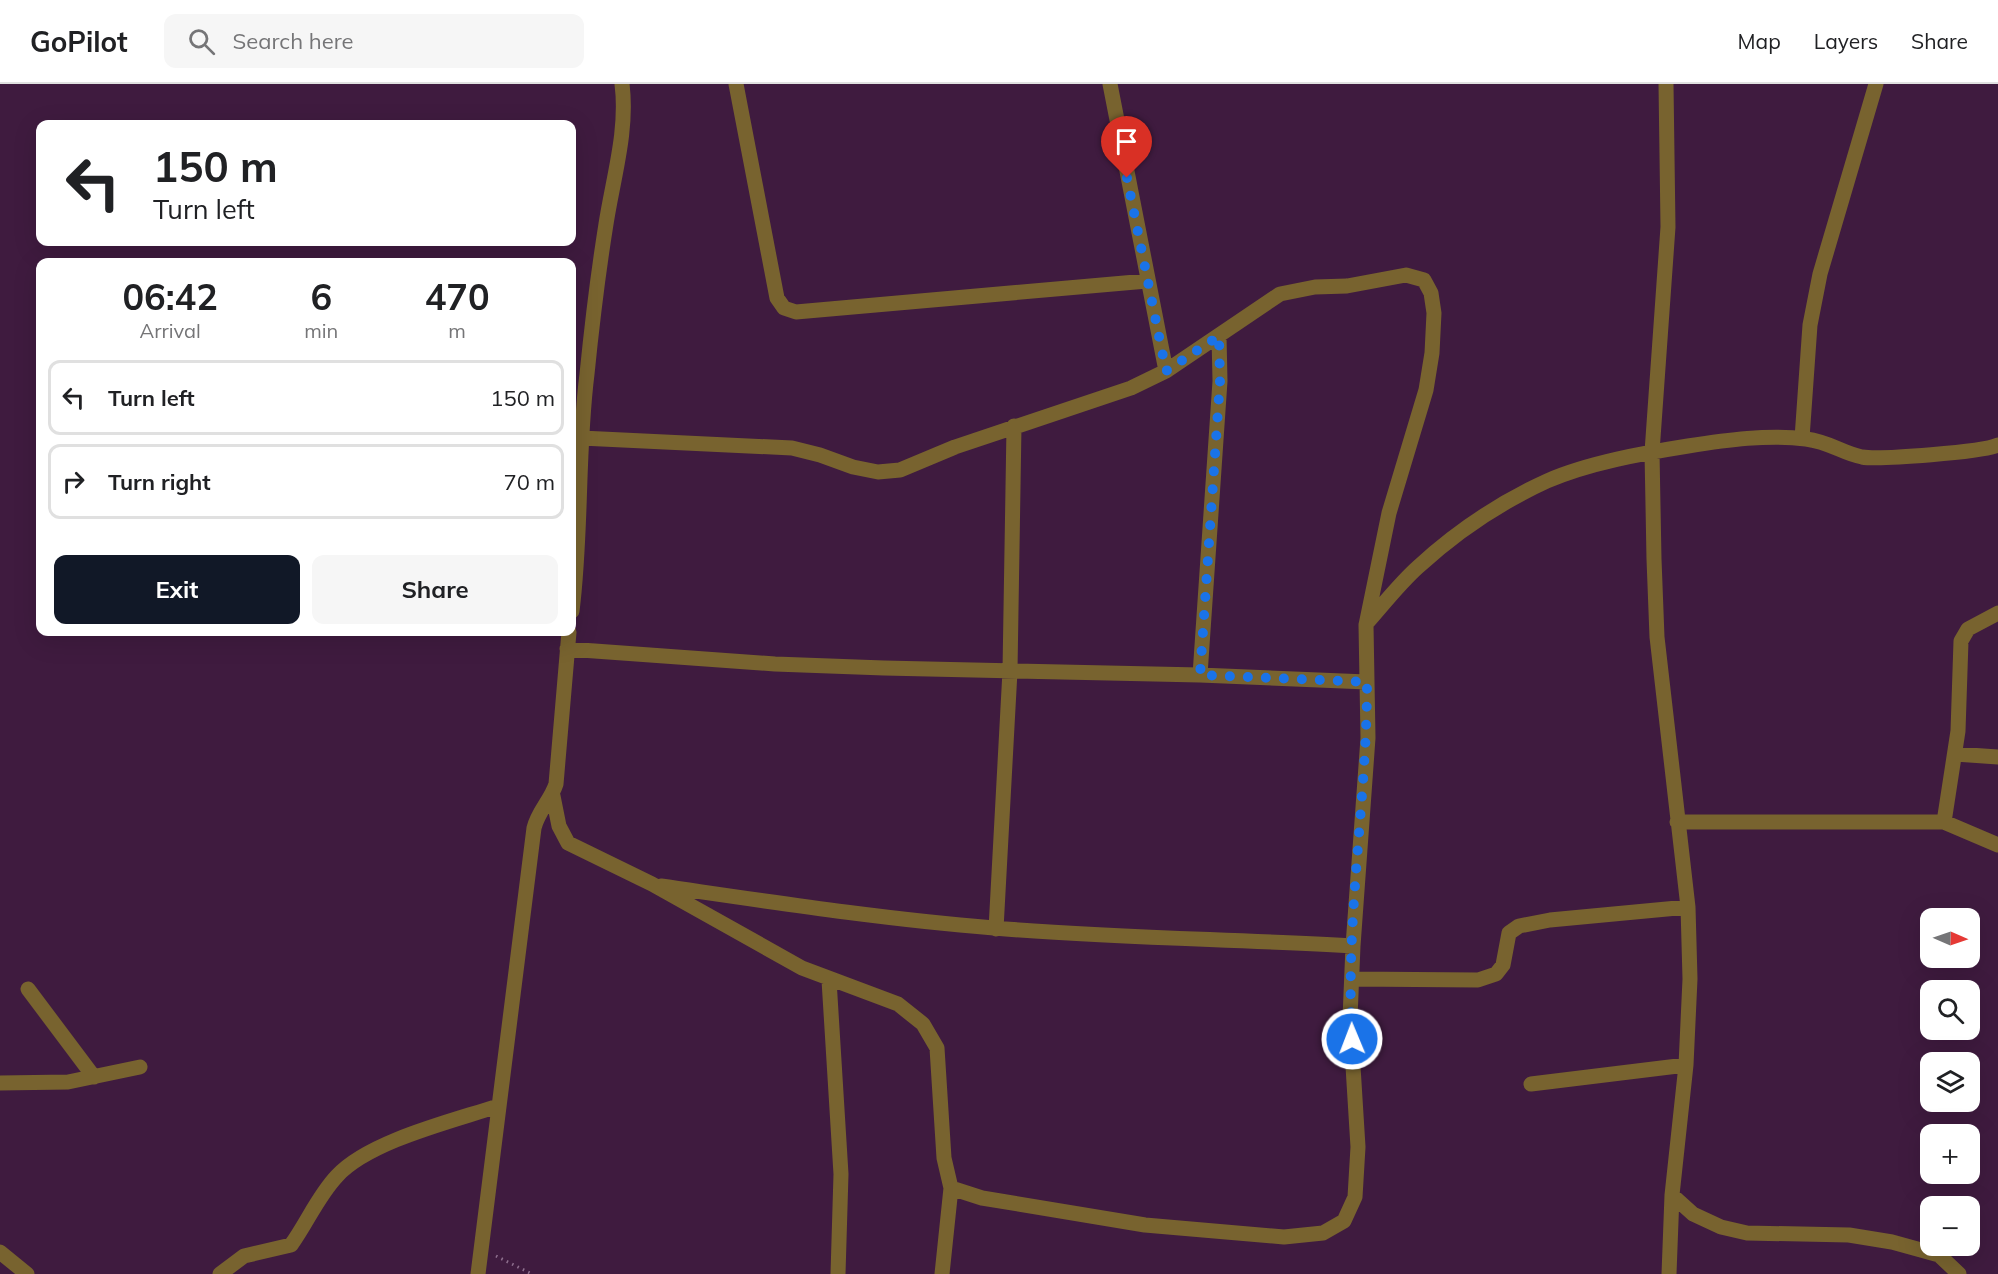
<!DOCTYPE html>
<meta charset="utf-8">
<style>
body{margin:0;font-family:Mulish,sans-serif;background:#f6f6f6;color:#202124;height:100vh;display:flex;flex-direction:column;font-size:22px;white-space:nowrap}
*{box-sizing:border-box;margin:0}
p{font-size:20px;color:#757577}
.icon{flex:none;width:33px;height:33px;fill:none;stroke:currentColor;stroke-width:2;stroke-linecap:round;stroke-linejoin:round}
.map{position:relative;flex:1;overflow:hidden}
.side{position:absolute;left:36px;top:174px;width:540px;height:378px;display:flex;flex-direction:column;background:#fff;border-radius:12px;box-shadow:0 6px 24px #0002}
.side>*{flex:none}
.hud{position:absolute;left:36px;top:36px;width:540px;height:126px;border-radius:12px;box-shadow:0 6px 24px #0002;background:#fff;color:#202124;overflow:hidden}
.needle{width:39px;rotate:92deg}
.controls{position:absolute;left:1920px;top:824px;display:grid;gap:12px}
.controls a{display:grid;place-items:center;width:60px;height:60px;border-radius:12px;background:#fff;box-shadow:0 6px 24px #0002;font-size:30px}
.pin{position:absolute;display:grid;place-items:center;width:51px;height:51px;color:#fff;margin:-62px -26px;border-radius:50% 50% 50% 0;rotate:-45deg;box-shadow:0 0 6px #0007}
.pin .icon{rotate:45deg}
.me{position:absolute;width:66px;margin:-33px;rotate:359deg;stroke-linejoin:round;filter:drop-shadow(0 0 4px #0008)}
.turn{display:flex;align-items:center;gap:21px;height:126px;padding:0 18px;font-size:27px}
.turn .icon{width:78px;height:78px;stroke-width:2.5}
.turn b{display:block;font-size:42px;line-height:51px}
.eta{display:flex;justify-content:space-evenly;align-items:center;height:102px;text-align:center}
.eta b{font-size:36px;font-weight:700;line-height:42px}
.cta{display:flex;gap:12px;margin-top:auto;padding:12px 18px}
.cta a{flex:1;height:69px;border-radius:12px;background:#111827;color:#fff;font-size:24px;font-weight:700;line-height:69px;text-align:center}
.cta a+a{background:#f6f6f6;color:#202124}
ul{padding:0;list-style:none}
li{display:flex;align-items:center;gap:18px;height:75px;margin:0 12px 9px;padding:0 6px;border:3px solid #e0e0e0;border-radius:12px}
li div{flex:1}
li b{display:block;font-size:22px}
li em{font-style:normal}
header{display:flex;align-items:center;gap:36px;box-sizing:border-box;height:84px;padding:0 30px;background:#fff;border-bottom:2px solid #e0e0e0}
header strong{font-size:28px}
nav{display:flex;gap:33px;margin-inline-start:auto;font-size:21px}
.search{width:420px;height:54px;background:#f6f6f6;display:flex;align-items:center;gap:15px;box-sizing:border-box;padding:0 21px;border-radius:12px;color:#757577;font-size:22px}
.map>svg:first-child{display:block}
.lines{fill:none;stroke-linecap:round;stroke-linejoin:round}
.path{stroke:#8e6f8e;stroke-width:3;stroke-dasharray:1.5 4.5;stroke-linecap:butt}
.minor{stroke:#78632f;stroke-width:15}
.route{stroke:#1a73e8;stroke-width:10;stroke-dasharray:0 18}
</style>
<header>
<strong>GoPilot</strong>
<div class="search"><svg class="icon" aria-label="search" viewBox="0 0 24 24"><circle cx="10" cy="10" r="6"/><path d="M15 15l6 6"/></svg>Search here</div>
<nav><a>Map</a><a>Layers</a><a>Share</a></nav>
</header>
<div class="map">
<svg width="1998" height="1190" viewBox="0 0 1998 1190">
<rect width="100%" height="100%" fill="#3f1b3f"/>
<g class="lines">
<path class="path" d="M496 1172 532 1190"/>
<path class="minor" d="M736 0 777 214 784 224 796 228 1147 197
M1110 0 1166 287
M1666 0 1668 143 1652 368 1654 475 1657 553 1688 823 1690 895 1686 981 1672 1111 1669 1190
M1802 354 1810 241 1820 190 1876 0
M572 527C582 448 577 369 587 290 592 240 598 190 606 140 613 94 628 47 622 0
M1366 540C1383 521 1399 500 1418 483 1455 449 1501 418 1547 397 1588 379 1644 369 1688 362 1726 356 1769 350 1806 355 1830 358 1842 369 1862 373 1879 376 1984 368 1998 361
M567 565 775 580 884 584 1200 591 1367 598
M1200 591 1220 297 1219 252
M1955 670 1998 673
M553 712 559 742 568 759 652 800 802 884 898 920 923 940 937 964 944 1074 951 1104 982 1114 1145 1141 1284 1153 1323 1149 1344 1137 1355 1113 1358 1063 1350 934 1353 862 1368 654 1366 541 1389 429 1426 306 1432 269 1434 229 1431 209 1424 196 1406 191 1347 202 1315 203 1280 210 1166 287 1131 304 955 363 900 386 878 388 853 383 820 371 792 364 581 354
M1677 738H1944L1998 761
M1944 738 1958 647 1961 557 1968 545 1998 529
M661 802C772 818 882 835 994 844 1113 854 1233 855 1353 862
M996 845 1010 587 1014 342
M1352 895 1478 896 1496 890 1503 881 1509 849 1519 842 1550 836 1688 823
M829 896 841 1090 838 1190
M28 905 94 993
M0 999 68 998 140 983
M1531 1000 1686 981
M1672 1111 1693 1130 1721 1143 1747 1149 1849 1151 1892 1158 1939 1171 1959 1190
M0 1168 27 1190
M220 1190 244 1172 291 1161C307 1139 318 1112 337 1092 369 1057 453 1037 498 1022
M478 1190 534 744C538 727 551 716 556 700L569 548
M942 1190 951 1104"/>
</g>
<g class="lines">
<path class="route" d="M1127 94 1166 287 1219 252 1220 297 1200 591 1367 598C1367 717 1345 836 1352 955"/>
</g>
</svg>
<div class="controls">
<a><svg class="needle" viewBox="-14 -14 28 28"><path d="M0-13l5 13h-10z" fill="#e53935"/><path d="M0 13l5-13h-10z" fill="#757577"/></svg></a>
<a><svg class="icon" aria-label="search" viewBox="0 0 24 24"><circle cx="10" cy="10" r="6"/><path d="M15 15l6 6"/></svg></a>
<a><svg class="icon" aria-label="layers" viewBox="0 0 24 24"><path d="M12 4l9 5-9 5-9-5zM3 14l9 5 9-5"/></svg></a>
<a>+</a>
<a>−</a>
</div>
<div class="pin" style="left:1127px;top:94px;background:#d93025"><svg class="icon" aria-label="arrive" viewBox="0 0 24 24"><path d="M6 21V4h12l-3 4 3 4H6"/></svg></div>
<svg class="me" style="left:1352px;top:955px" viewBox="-20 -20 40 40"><circle r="17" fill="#1a73e8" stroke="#fff" stroke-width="3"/><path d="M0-11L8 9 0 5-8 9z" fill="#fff"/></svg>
<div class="hud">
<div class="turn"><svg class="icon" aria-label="left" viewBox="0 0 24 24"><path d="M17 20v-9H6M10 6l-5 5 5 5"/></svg><div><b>150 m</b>Turn left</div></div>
</div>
<section class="side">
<div class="eta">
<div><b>06:42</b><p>Arrival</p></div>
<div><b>6</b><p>min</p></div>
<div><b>470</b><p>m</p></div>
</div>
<ul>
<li><svg class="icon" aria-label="left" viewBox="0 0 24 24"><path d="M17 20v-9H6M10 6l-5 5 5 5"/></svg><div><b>Turn left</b></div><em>150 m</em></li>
<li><svg class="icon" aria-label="right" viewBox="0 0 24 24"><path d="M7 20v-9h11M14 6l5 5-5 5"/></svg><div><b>Turn right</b></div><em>70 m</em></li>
</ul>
<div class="cta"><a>Exit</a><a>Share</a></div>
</section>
</div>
